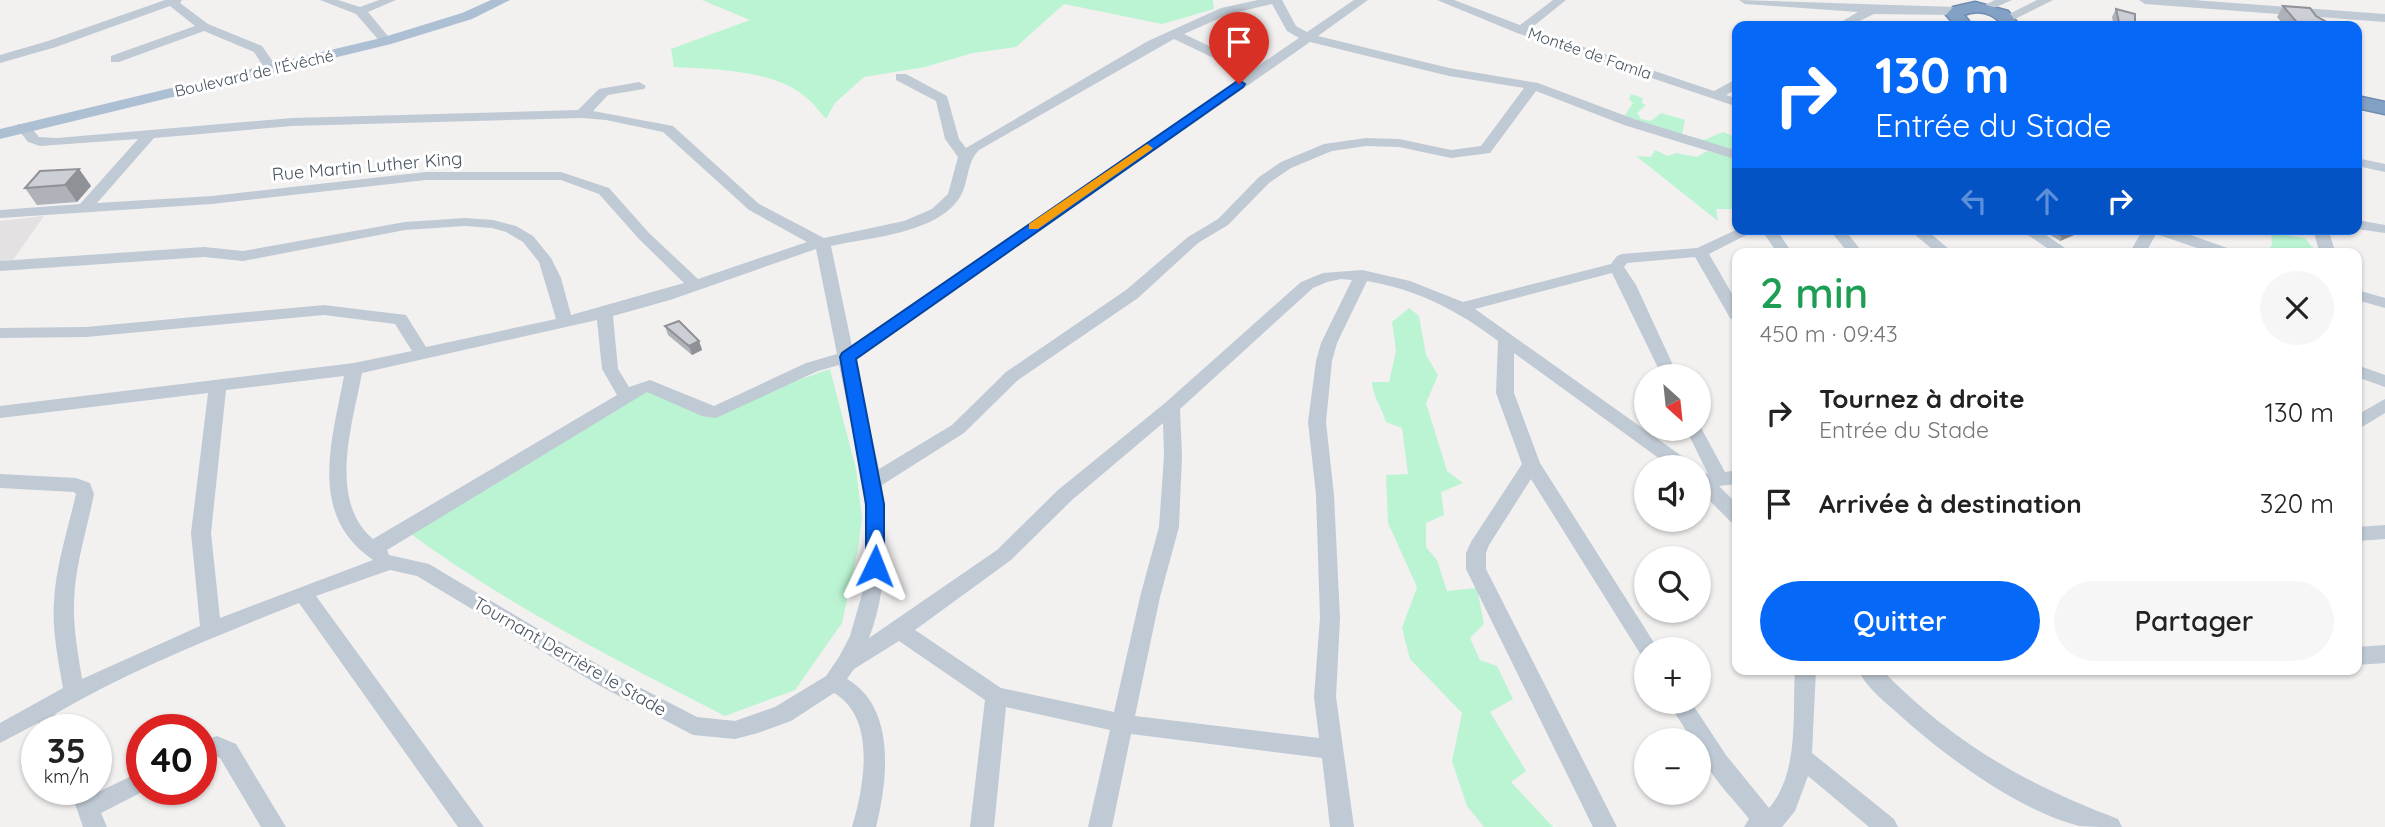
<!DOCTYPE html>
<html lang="fr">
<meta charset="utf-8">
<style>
body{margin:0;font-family:Quicksand,sans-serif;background:#f6f6f6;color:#222;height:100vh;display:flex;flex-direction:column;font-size:26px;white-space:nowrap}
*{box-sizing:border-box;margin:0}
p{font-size:23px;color:#767676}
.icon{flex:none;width:38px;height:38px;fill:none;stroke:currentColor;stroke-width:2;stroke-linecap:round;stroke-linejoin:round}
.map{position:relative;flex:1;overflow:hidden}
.panel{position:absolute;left:1732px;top:248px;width:630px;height:427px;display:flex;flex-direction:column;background:#fff;border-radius:14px;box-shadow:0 2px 5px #0004}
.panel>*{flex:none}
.banner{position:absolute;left:1732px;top:21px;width:630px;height:214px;border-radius:14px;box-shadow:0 2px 5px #0004;background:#0668f7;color:#fff;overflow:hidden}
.needle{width:46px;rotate:153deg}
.controls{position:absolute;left:1634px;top:364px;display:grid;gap:14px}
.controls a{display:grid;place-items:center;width:77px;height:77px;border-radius:50%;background:#fff;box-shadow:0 2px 5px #0004;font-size:35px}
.speed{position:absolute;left:21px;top:714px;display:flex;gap:14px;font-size:35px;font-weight:700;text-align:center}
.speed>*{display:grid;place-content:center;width:91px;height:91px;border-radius:50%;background:#fff;box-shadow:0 2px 5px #0004;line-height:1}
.speed small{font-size:18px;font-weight:400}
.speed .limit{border:10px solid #d22;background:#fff;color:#111}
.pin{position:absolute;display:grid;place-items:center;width:60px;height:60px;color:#fff;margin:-72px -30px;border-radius:50% 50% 50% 0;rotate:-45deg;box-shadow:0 0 7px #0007}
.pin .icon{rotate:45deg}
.me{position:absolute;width:77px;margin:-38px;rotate:2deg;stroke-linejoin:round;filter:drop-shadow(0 0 5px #0008)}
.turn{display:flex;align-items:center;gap:24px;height:147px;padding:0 28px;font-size:32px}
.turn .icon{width:91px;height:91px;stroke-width:2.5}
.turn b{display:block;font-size:49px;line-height:60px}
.lanes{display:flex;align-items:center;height:66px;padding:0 28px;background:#0003;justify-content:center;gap:35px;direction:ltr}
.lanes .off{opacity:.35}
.round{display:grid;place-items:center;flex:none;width:74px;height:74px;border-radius:37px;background:#f6f6f6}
.headline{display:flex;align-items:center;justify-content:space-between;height:119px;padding:0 28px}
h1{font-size:42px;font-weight:600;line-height:52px;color:#1e9e55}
.action{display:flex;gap:14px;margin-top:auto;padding:14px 28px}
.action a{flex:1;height:80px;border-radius:42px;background:#0668f7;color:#fff;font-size:28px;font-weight:600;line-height:80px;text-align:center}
.action a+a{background:#f6f6f6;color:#222}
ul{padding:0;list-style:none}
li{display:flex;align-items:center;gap:21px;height:91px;padding:0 28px}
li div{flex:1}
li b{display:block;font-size:26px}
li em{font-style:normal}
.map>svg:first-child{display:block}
.education{fill:#e4e1e2}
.green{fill:#bbf4d3}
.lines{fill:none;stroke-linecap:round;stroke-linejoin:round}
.highway-casing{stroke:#6e8cb0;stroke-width:3}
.minor{fill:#c0cad4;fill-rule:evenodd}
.major{fill:#adbfd2;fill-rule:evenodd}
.highway{fill:#83a1c4;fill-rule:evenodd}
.wall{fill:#afb2b8}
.shaded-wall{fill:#8f9196}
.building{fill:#cccfd6;stroke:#8f9196;stroke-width:2}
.route{fill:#0668f7;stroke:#0444a1;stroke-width:2}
.slow{fill:#f59e0b}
.labels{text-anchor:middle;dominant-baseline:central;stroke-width:6;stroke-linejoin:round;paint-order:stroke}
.far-street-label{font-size:16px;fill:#465360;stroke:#fff}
.street-label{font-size:18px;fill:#465360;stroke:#fff}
</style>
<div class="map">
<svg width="2385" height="827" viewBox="0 0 2385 827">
<rect width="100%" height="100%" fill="#f3f0f0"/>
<path class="education" d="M44 216 13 260 0 261V221Z"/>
<path class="green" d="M702 0H1213L1214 9 1162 24 1064 4 1016 47 973 53 925 67 864 77 835 103 826 119C819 111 812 101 803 95 772 70 712 69 674 67L671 49 750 20Z
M1631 94 1643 98 1642 103 1646 105 1637 113 1641 119 1651 121 1661 113 1685 120 1682 134 1704 140 1723 132 1738 138V152L1628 119 1625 115 1633 103 1629 99Z
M1655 150 1668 156 1676 153 1697 157 1707 151 1734 156 1732 172 1738 175V209H1716L1718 221 1636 156 1651 157Z
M2271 229H2282L2284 235 2305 238 2318 254H2265L2272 245Z
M1409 308 1419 316 1426 355 1438 375 1426 403 1447 471 1463 483 1441 492 1444 515 1426 523V547L1437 560 1447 591 1477 588 1484 624 1470 638 1480 660 1497 666 1513 699 1490 712 1526 771 1511 782 1553 827H1484L1467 806 1452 761 1462 713 1410 659 1402 628 1417 587 1388 523 1386 475 1408 474 1402 428 1386 422C1382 408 1372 395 1372 382H1389L1396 351 1392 322Z
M830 369 856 469 862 518 858 549 842 623 795 690 725 716C614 659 505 604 404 529L646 388 702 414Z"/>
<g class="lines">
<defs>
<path id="highway" d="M1975 2 2008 11 2020 26H2003C1994 13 1978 9 1964 15L1973 26H1956L1946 15 1953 7Z
M2357 96 2385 102V114L2357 108Z"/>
</defs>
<use href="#highway" class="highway-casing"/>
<path class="minor" d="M165 0H182L180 3 208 24 262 46 278 69 272 73 267 72 254 52 204 31 119 62H111V56L195 26 170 6 56 47 0 63V55L48 41Z
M320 0H338L360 7 379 0H396L368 12 392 41 390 44H382L356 14Z
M1258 0H1282L1296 26 1307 32 1354 0H1368L1318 36 1449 68 1538 83 1634 119 1738 151V160L1624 125 1536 91 1490 153 1451 158 1399 147 1366 146 1332 151 1291 168 1269 183 1228 225 1198 243 1138 298 1018 380 964 433 882 485C887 537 888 588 869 638L997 550 1058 490 1165 403 1301 282 1323 273 1362 270 1410 281 1463 302 1611 264 1617 256 1622 254 1697 248 1738 229H1776L1793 254H1778L1765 235 1756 230 1709 254 1738 304V323L1730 318 1695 257 1627 263 1624 267 1636 285 1678 376H1662L1612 273 1475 309 1690 462 1693 467H1671L1514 353V393L1540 463 1658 649H1647V657L1641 655 1531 479 1489 545 1486 553V569L1617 827H1593L1466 569V553L1471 542 1522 464 1496 393 1498 341C1459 311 1416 289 1367 281L1337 343 1332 361 1326 422 1334 495 1340 618 1336 697 1354 827H1330L1322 758 1131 734 1112 827H1088L1110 730 1006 707 994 827H970L985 700 899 641 854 669 847 679C896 707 888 780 876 827H852C864 787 877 718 834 693L791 721 758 733 735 739 693 735 600 686 417 576 390 570 316 596 484 827H458L299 603C217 636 132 669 55 714L63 730H41L38 723 0 743V723L63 688C58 659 52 630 54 601 56 565 68 529 76 494L74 492 0 488V474L76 478 90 483 94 494C87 530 75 565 74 602 73 628 78 653 82 679L200 626 191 533 208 393 0 418V406L354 363 412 351 395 324 324 315 86 337 0 338V328L86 327 324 305 406 315 426 347 556 319 539 262 523 242 506 232 492 228 465 226 405 230 243 261 204 257 0 271V261L204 247 243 251 405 222 465 218 493 220 516 226 533 236 551 258 561 278 571 315 684 283 639 239 599 194 561 180H426L212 204 0 218V210L80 204 138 139 40 146 28 142 16 127 18 124H28L39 137 57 138 292 118 578 110 599 89 639 82 646 86 644 89 608 95 593 111 673 126 759 204 824 238 904 221 932 209 948 194 958 157 945 139 936 101 896 80V74H906L947 96 959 139 966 148 1148 41 1221 8ZM1272 4 1287 31 1299 38 1255 68 1184 34 1229 14ZM1174 39 1247 74 852 346 831 246C868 238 935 233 958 200 970 184 965 164 979 150ZM1310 42 1449 76 1524 88 1481 146 1451 150 1399 139 1366 138 1324 144 1281 162 1259 177 1218 219 1188 237 1126 290 1006 372 952 425 879 469 855 360ZM582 118 606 120 663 132 749 210 807 242 698 279 649 233 609 188 561 172H426L212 196 97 203 154 138 292 126ZM816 249 837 354 806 363 714 406 650 380 629 387 618 369 613 316 670 300ZM1341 279 1352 280 1321 343 1316 361 1308 422 1316 495 1320 618 1314 697 1319 738 1135 716 1160 597 1179 527 1182 456 1180 409 1313 288 1327 282ZM597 320 602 369 617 395 373 539C327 500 353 423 362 373ZM839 365 863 482 867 535 862 594 850 636 839 657 826 676 775 707 735 721 697 717 614 674 429 564 389 555 387 550 647 392 702 416 716 418 818 371ZM344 376C332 441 307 515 373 560L220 618 211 533 226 390ZM1163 423 1164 456 1159 527 1140 597 1114 712 1001 688 915 630 1011 560 1072 500Z
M1437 0H1454L1520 25 1553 0H1566L1530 29 1714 91 1738 78V88L1726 95 1738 99V107L1517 33Z
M1739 0 1955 7 1961 11 1955 15 1874 14 1849 26H1834L1858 12 1745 4Z
M1995 0H2012L1985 12 1979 8Z
M2037 0H2053L2011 21 2001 18Z
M2139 0H2193L2385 14V22L2145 4Z
M2357 158 2385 164V172L2357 166Z
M2357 220 2385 225V233L2357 229Z
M1829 229H1844L1864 254H1849Z
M1908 229H1925L1955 254H1938Z
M2019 229H2037L2074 254H2056Z
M2143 229H2173L2236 251 2238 254H2215L2156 234 2145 254H2129Z
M2313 229H2328L2336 254H2320Z
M2357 290 2385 298V308L2357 300Z
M2357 365 2385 375V387L2357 377Z
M2385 399V413L2357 430V415Z
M1699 424 1725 472 1738 470V484L1719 486 1738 505V524L1731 522 1699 490V471L1708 474 1686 429H1699Z
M2385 525V539L2357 541V527Z
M2385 645V663L2357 665V647Z
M1795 670H1816L1812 753 1894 819 1898 827H1869L1808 776 1795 811 1782 827H1744L1749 819C1733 797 1699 768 1699 740H1692L1668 702H1691L1726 755 1769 808C1800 772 1792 714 1795 670Z
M1858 670H1882C1952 742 2025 784 2118 819L2122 827C2108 827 2092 827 2079 826 2015 809 1942 754 1894 710 1881 699 1865 685 1858 670Z
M217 736 236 744 286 827H261L220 758 216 756 201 761V741Z
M142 771V789H148L101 813 107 827H83L70 789H92L94 794Z"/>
<path class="major" d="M491 0H510L472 19 391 44 0 139V129L381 38 462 13Z"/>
<use href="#highway" class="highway"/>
</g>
<path class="wall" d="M2283 6 2316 16 2334 26H2285L2277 17Z
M2116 9 2134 26H2114L2112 17Z
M79 169 91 186 77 202 37 205 25 188Z
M2041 229H2082L2081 232 2060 241Z
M665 326 699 341 702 350 692 355 668 335Z"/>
<path class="shaded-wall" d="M79 169 91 186 77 202 65 185Z
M2079 229H2082L2081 232 2060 241 2062 236Z
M699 341 702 350 692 355 689 346Z"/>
<path class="building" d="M2283 6 2310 8 2316 16 2334 26H2300Z
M2116 9 2135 14V25L2122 26 2119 22Z
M79 169 65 185 25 188 40 171Z
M2051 229H2079L2062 236Z
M679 321 699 341 689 346 665 326Z"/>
<path class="route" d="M1239 80 1245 84 1243 87 856 359 884 504V566L882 571H869L866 566V504L840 357 842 353Z"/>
<path class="slow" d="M1147 144 1153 148 1151 150 1038 229H1029V224Z"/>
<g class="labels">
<g class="far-street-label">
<text transform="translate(1590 53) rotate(19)">Montée de Famla</text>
<text transform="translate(254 73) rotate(-13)">Boulevard de l'Évêché</text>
</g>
<g class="street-label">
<text transform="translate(367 166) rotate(-5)">Rue Martin Luther King</text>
<text transform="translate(570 656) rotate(30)">Tournant Derrière le Stade</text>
</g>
</g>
</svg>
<div class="controls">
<a><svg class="needle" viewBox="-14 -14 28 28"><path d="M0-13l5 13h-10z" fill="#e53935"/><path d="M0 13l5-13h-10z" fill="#767676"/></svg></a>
<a><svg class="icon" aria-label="sound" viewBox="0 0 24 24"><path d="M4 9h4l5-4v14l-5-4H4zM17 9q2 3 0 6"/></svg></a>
<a><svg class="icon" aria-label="search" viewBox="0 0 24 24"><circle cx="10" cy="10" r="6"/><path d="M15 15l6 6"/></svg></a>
<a>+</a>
<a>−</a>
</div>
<div class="speed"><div>35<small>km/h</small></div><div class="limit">40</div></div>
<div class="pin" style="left:1239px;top:84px;background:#d93025"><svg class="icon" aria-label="arrive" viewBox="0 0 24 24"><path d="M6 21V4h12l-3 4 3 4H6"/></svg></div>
<svg class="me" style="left:875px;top:566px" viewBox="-20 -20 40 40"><path d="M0-17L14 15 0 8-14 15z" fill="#0668f7" stroke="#fff" stroke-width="4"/></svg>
<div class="banner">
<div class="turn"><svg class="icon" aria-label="right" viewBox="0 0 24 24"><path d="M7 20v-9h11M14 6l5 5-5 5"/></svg><div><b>130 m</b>Entrée du Stade</div></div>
<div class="lanes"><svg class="icon off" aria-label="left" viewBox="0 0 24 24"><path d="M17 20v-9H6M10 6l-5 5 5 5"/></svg><svg class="icon off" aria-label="ahead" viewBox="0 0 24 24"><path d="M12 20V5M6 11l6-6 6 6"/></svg><svg class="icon" aria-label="right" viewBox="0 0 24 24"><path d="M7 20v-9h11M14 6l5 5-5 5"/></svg></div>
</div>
<section class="panel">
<div class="headline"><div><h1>2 min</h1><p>450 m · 09:43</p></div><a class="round"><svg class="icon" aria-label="close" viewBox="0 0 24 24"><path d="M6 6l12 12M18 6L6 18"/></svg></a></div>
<ul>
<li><svg class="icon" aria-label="right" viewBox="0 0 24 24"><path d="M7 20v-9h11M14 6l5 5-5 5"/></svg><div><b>Tournez à droite</b><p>Entrée du Stade</p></div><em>130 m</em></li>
<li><svg class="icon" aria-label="arrive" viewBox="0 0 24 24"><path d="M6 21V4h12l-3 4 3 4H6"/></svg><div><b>Arrivée à destination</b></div><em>320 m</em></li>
</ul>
<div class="action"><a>Quitter</a><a>Partager</a></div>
</section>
</div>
